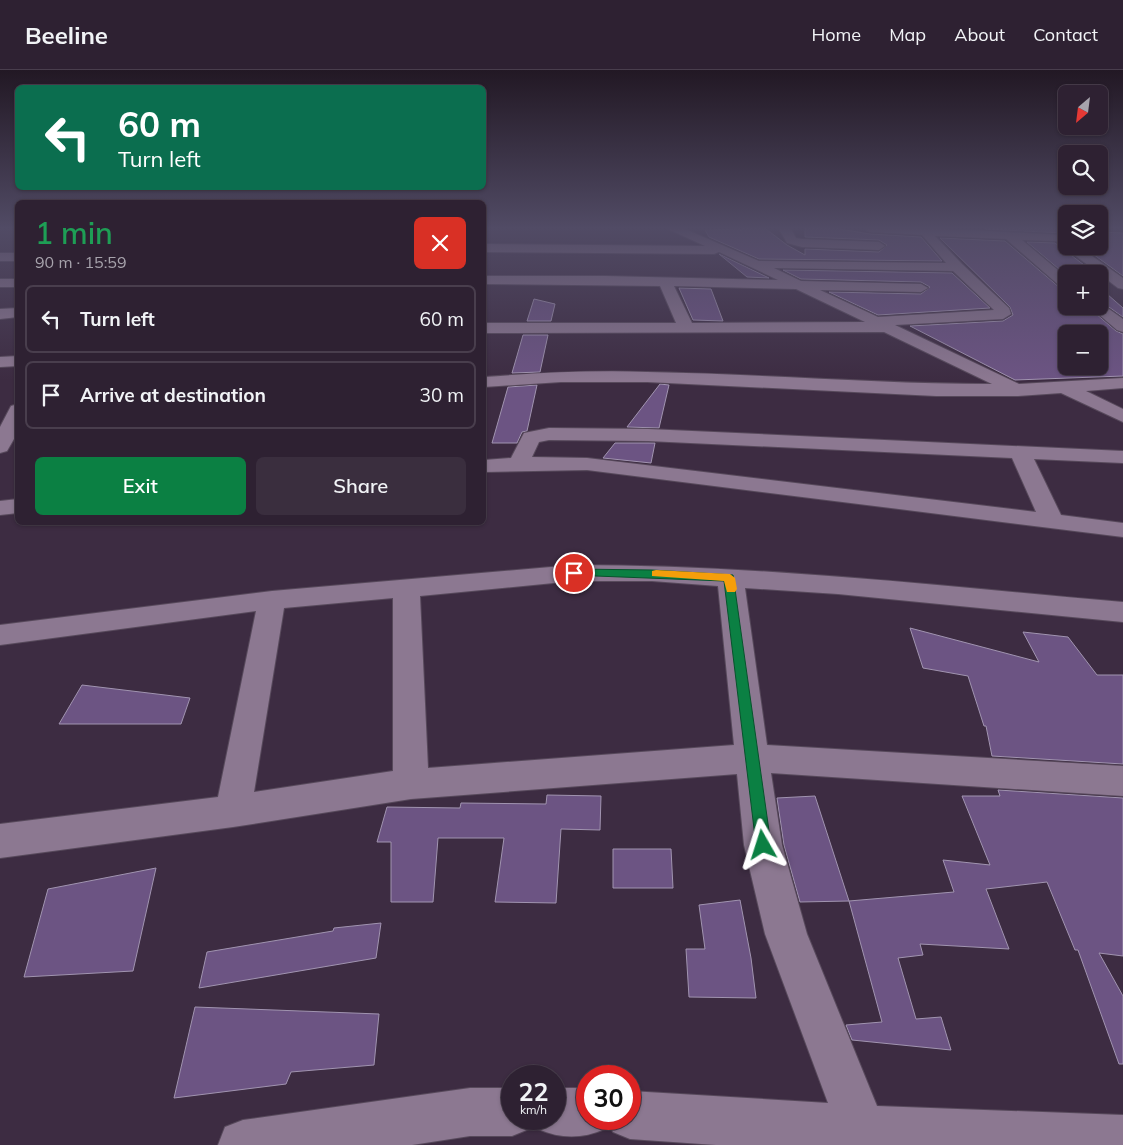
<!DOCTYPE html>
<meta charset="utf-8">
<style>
body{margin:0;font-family:Mulish,sans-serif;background:#3a2e3e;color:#f1f3f6;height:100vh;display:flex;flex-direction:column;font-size:19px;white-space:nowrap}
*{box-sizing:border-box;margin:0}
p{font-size:16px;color:#a7a3ac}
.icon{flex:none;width:28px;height:28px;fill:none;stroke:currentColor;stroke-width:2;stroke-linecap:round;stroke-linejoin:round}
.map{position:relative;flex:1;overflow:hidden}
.drawer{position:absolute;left:15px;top:130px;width:471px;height:325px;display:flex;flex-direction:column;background:#2e2132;border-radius:8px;box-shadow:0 1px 4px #0004,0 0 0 1px #493e4d}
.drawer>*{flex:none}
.top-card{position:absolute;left:15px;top:15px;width:471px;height:105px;border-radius:8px;box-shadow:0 1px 4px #0004,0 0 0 1px #493e4d;background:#0b6e4f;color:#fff;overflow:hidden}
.needle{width:32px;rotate:208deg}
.buttons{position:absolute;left:1058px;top:15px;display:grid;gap:10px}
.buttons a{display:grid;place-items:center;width:50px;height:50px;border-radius:8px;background:#2e2132;box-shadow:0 1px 4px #0004,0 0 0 1px #493e4d;font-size:25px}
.speed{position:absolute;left:501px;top:995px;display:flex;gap:10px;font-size:25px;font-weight:700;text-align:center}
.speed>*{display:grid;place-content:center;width:65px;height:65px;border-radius:50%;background:#2e2132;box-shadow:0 1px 4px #0004,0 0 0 1px #493e4d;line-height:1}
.speed small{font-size:12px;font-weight:400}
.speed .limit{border:8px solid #d22;background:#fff;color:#111}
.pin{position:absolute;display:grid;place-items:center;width:42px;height:42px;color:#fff;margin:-21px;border:2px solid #fff;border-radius:50%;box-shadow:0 1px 5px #0007}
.me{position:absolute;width:55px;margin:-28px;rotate:354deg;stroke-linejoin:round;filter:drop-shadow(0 0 4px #0008)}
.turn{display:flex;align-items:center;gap:18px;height:105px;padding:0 20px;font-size:22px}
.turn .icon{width:65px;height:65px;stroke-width:2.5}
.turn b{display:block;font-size:35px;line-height:42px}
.round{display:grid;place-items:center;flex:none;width:52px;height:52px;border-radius:8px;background:#3a2e3e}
.head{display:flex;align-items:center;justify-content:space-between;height:85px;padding:0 20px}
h1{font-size:30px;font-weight:600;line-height:38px;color:#1e9e55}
.button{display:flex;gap:10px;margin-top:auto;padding:10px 20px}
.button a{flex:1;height:58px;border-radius:8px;background:#0b8043;color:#fff;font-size:20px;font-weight:600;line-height:58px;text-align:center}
.button a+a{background:#3a2e3e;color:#f1f3f6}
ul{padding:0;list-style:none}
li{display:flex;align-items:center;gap:15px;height:68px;margin:0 10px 8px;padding:0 10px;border:2px solid #493e4d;border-radius:8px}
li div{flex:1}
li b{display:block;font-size:19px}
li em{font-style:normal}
header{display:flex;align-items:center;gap:30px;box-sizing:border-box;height:70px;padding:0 25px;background:#2e2132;border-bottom:1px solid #493e4d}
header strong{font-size:24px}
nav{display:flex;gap:28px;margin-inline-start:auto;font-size:18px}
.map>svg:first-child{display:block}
.building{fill:#6c5483;stroke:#a194b0;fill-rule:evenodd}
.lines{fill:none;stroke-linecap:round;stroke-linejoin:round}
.minor-casing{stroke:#57495b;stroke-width:2}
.minor{fill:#8c7891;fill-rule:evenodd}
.route{fill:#0b8043;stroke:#07532c}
.slow{fill:#f59e0b}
</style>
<header>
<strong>Beeline</strong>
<nav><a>Home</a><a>Map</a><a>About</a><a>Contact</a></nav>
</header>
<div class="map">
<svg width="1123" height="1075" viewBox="0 0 1123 1075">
<rect width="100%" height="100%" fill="#3d2c42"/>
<path class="building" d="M740 159 741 161 742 159H766L787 175 805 185V179L879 182 887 175 879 170 805 167V159H840L870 164 921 167 942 191 759 189 709 167 705 160Z
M985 159H1066V166L1063 163Z
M1099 162 1123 163V206L1082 176H1099Z
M940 168 1005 171 1060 218 1066 220V236H1087L1116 261 1123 264V306L1015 310 910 256 1003 251 1013 245 1010 237ZM1066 264H1099V296H1066Z
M1027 172 1055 173 1096 204 1066 205Z
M719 184 769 208 747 207Z
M783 200 952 203 990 238 878 245 829 222 921 224 930 217 921 212 801 209Z
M1099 217 1123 238V247L1099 230Z
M679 218 711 219 723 251 693 250Z
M534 229 555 234 551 251H527Z
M523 265H548L540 302 512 303Z
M660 314 669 315 659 358 627 357Z
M537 315 527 361 522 362 517 373H492L508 317Z
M615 373H655L651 393 603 388Z
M910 558 1039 592 1023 562 1068 567 1097 605H1123V694L992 686 986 656H984L968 606 923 598Z
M82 615 190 628 181 654H59Z
M998 720 1123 728V886L1099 883 1123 926V994H1119L1078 880H1075L1047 812 986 819 1009 879 920 874 923 885 898 888 916 949 941 947 951 980 852 970 846 955 882 952 849 831 954 822 943 790 990 795 962 726H1000Z
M547 725 601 726 600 760 561 759 556 833 495 832 504 768H438L433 832H391V772H377L387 737 460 738 461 733 546 734Z
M815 726 849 831 800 832 784 775 777 728Z
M613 779H671L673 818H613Z
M156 798 133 901 24 907 48 819Z
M740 830 751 888 756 928 689 927 686 879H705L699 835Z
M381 853 376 888 199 918 207 882 333 861 334 858Z
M195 937 379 944 374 995 291 1002 286 1014 174 1028Z"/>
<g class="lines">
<defs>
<path id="minor" d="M668 159H685L759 191 946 193 922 165 870 162 864 159H946L1063 165 1066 168V176H1078L1123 208V219L1118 218 1056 171 1022 170 1066 207V218L1061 217 1006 169 935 166 962 194 1009 238 1011 244 1003 249 895 255 1019 314 1123 308V318L1086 321 1123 339V352L1061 323 1018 326H936L647 312H561L484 317V307C538 303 593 300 647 302 762 304 877 314 992 314L884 262 484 263V253H676L660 216 484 214V206H605L778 210 719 182 714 184 484 182V174L705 176ZM774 198 953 201 994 240 878 247 820 220 921 222 928 218 921 214 801 211ZM674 216 796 219 865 252 692 253Z
M779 159H791L796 168 802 169 879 172 885 176 879 180 802 177 787 173Z
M0 183H18V191H0Z
M0 209H18V217H0Z
M1099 232 1123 249V262L1117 260 1089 236H1099Z
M18 238V247L0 249V239Z
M18 286V296L0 297V287Z
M18 334V362L7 381 0 383V357L11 336Z
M549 358 648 359 1123 381V393L1034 389 1061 445 1123 453V467L587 400 484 402V390L511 388 524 363ZM549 370 648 371 1012 388 1036 442 587 388 532 387 539 372Z
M18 429V443L0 445V431Z
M574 495C757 495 940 516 1123 532V552L838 524 745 518 767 675 1123 696V726L771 703 782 775 807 864 877 1036 1123 1045V1075H716L630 1069 613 1062 608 1052 605 1059C582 1069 561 1069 538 1059L534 1049 529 1059 512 1066H470L412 1075H218L225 1057 243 1050 470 1018H512V1049H555V1018H588V1049H630V1021L828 1033 765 864 744 775 737 704 411 729 233 757 0 788V754L218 727 256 541 0 575V555L272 521ZM574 511H652L718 516 734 675 428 698 420 526ZM393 528V701L254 722 284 538Z"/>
</defs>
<use href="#minor" class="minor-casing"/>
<use href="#minor" class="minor"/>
</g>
<linearGradient id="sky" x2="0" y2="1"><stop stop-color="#221824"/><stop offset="0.51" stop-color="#514b65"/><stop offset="1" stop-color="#514b65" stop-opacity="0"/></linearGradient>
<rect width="1123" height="310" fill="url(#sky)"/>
<path class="route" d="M574 499 652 500 733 505 771 775 769 780 763 783 758 780 756 775 724 511 570 505 569 503Z"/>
<path class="slow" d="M656 500 730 504 735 508 737 519 735 522H727L724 511 652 506V501Z"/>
</svg>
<div class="buttons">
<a><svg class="needle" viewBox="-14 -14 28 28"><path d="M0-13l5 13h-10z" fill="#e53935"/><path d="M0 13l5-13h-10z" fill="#a7a3ac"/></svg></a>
<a><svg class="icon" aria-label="search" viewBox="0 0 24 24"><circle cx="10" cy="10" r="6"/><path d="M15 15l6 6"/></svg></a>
<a><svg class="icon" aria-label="layers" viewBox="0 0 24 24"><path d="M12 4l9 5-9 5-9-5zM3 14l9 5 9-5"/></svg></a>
<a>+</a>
<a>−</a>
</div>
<div class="speed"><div>22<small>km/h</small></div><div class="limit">30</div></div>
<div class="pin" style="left:574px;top:503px;background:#d93025"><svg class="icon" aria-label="arrive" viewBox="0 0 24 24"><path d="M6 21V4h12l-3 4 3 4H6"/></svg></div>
<svg class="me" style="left:763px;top:775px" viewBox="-20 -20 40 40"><path d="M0-17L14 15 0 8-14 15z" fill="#0b8043" stroke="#fff" stroke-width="4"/></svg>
<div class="top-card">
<div class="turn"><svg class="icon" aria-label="left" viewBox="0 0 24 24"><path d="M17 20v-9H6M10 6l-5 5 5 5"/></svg><div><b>60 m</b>Turn left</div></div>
</div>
<section class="drawer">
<div class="head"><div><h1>1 min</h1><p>90 m · 15:59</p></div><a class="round" style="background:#d93025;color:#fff"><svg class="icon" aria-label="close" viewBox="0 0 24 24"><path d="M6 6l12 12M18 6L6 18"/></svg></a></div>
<ul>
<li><svg class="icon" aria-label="left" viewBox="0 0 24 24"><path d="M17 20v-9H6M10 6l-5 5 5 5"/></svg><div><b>Turn left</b></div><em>60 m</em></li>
<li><svg class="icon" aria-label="arrive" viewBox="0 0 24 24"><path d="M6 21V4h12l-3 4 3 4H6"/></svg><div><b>Arrive at destination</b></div><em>30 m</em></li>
</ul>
<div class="button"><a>Exit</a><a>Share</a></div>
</section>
</div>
